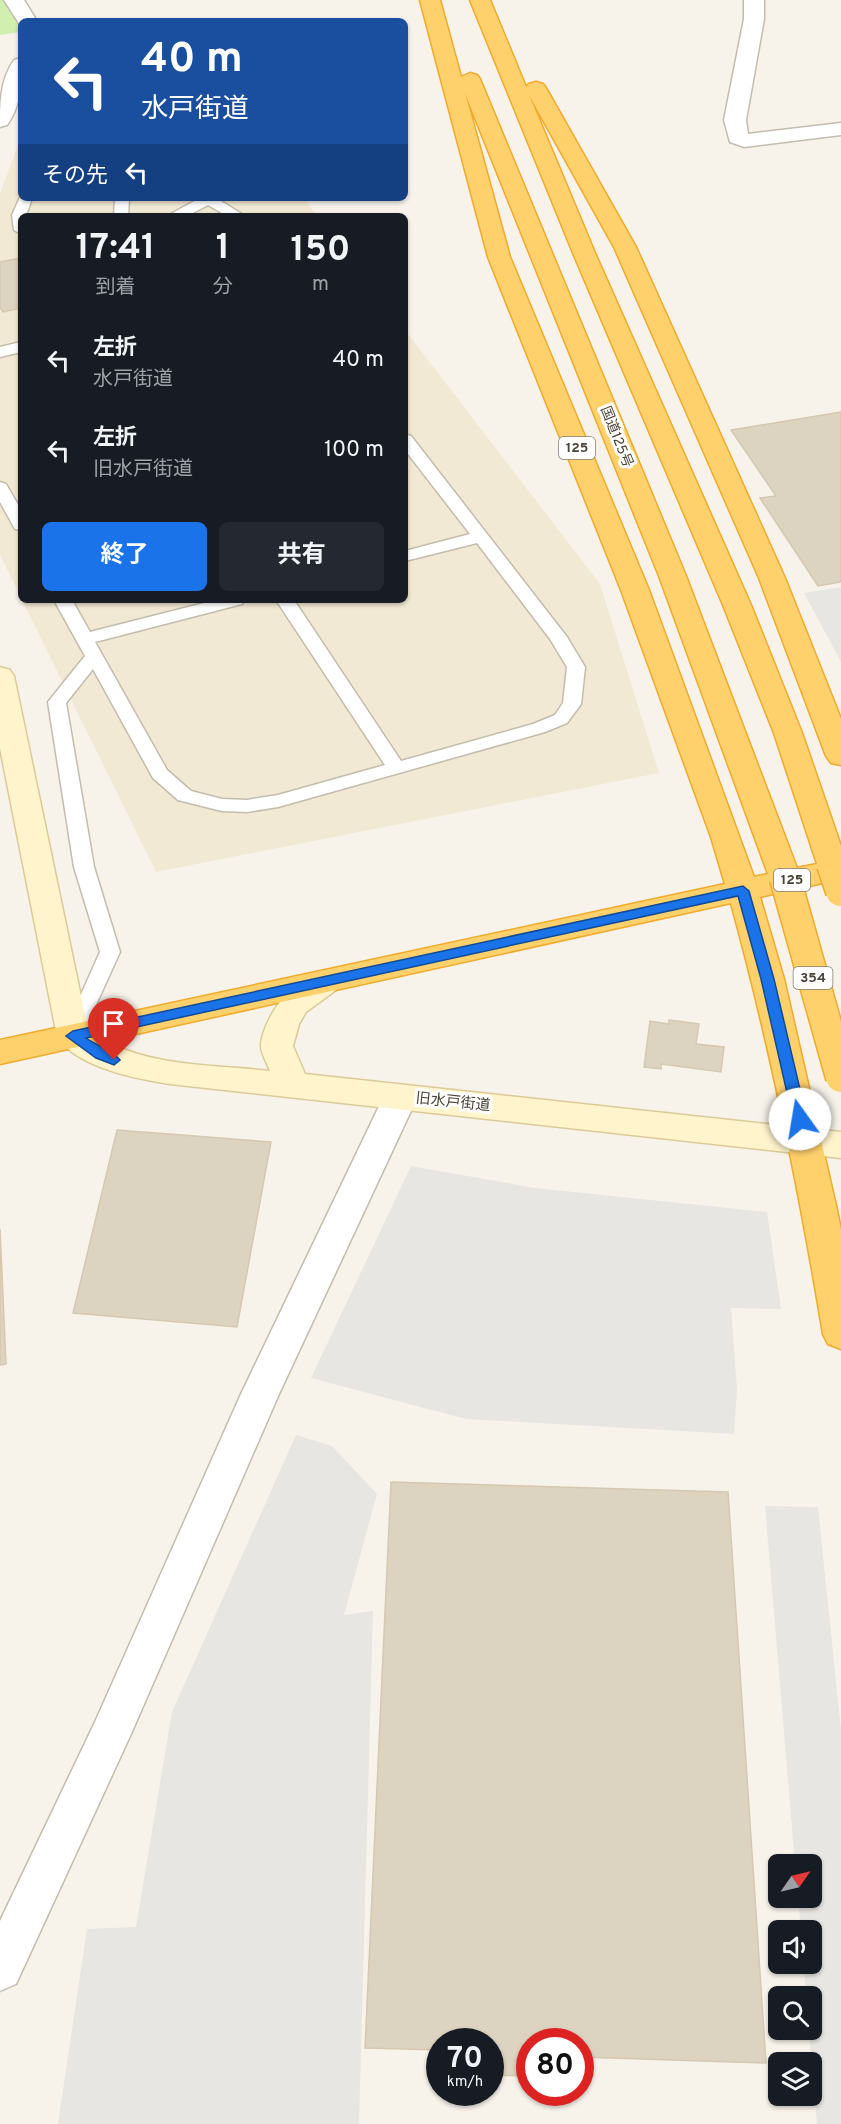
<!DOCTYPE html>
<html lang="ja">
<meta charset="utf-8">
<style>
body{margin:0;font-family:Overpass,"Noto Sans JP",sans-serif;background:#242831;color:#f1f3f6;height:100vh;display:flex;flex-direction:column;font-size:22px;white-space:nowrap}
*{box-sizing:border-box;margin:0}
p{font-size:20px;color:#9ea1a6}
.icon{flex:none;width:33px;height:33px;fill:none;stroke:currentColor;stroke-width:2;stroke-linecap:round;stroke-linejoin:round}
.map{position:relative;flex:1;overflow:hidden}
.sheet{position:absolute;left:18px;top:213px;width:390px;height:390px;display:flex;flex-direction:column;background:#171b24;border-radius:9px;box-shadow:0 2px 4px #0004}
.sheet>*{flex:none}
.hud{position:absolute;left:18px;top:18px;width:390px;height:183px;border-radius:9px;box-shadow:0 2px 4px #0004;background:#1a4fa0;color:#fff;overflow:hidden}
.needle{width:39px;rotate:56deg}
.buttons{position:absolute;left:768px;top:1854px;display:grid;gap:12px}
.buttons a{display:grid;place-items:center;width:54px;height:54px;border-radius:9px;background:#171b24;box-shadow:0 2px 4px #0004;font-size:30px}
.speed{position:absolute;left:426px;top:2028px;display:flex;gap:12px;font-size:30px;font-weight:700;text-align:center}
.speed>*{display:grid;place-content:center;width:78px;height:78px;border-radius:50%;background:#171b24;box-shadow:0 2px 4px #0004;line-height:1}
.speed small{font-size:15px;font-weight:400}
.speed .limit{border:9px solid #d22;background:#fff;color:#111}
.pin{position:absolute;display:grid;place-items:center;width:51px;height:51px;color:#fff;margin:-62px -26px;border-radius:50% 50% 50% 0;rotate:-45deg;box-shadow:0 0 6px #0007}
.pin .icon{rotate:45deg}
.me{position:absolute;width:66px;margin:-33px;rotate:347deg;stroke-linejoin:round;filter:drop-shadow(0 0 4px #0008)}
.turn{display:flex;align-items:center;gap:21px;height:126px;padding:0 24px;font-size:27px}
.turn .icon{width:78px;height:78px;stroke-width:2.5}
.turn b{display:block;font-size:42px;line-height:51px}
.then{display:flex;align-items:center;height:57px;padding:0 24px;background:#0003;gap:12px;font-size:22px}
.eta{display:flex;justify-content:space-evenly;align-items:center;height:102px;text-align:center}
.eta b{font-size:36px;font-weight:700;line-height:42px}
.button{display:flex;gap:12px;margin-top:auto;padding:12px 24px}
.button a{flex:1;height:69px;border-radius:9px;background:#1a73e8;color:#fff;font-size:24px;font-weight:700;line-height:69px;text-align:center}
.button a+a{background:#242831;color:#f1f3f6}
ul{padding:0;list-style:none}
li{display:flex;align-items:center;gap:18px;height:90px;padding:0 24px}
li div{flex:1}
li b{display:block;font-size:22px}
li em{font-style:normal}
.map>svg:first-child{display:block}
.education{fill:#f1e9d3}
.green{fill:#d1efaf}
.parking{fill:#e8e6e2}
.building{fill:#ddd3c1;stroke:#d6c8b1;stroke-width:1.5}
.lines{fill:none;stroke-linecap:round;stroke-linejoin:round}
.lane-casing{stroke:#c4bcac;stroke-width:3}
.street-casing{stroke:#c4bcac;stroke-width:3}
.secondary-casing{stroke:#dcca96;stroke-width:3}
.highway-casing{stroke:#f0ab2c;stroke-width:3}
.lane{fill:#fff;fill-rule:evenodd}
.street{fill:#fff;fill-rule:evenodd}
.secondary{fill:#fff4cc;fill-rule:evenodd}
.highway{fill:#ffd16d;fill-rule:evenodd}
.highway-bridge-casing{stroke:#f0ab2c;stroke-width:33;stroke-linecap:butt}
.highway-bridge{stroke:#ffd16d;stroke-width:30}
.route{fill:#1a73e8;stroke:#114b97;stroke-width:1.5}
.labels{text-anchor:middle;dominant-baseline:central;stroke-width:6;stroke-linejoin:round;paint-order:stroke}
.far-street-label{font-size:14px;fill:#4c4437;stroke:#fff}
.shield{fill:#fff;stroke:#827c73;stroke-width:1.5}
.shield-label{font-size:14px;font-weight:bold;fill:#4c4437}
.street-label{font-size:15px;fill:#4c4437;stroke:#fff}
</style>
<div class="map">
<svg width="841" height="2124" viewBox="0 0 841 2124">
<rect width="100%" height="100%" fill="#f7f3eb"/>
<path class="education" d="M21 138V198H304L317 216H21V597L0 555V193Z
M405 330 600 584 659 773 156 872 22 600H405Z"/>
<path class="green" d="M0 0H6L21 28V32L0 35Z"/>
<path class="parking" d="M841 587V662L804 593Z
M411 1166 535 1188 767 1212 781 1309 731 1308 737 1389 734 1434 466 1419 311 1378Z
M296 1435 332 1446 377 1494 344 1615 373 1611 359 2124H58L87 1929 136 1927 172 1712Z
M765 1506 818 1507 841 1730V2124H817L809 2030H812V1996H806L804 1964H812V1930H801L798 1898H812V1864H795Z"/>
<path class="building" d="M21 258V308L3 312 0 307V262Z
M841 412V582L818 586 760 498 776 496 731 430Z
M669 1020 699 1024 696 1044 724 1047 721 1072 661 1064V1069L644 1067 650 1021 669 1024Z
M117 1130 271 1142 237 1327 73 1313Z
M0 1229 6 1364 0 1365Z
M391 1482 728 1492 766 2063 580 2057V2042H530V2076L490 2075V2042H440V2050L365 2048Z"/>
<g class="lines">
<defs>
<path id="lane" d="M21 195V198H32L26 216H21V234L14 230 12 215Z
M115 198H129L128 216H114Z
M200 198H216L245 216H227L208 205 187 216H167Z
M21 342V352L0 357V347Z
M405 434 411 436 567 637 585 667 581 704 567 723 545 732 278 807 247 812 222 811 178 800 153 778 93 669 66 703 94 867 120 952 80 1040 73 1043 66 1040 63 1035 100 952 74 867 48 702 85 656 54 600H72L90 632 216 600H245L242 604 95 642 167 770 191 791 222 799 247 800 278 795 385 765 276 600H294L401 761 533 724 555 715 563 703 567 667 550 639 477 543 405 561V551L470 534 405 450Z
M0 482 6 484 21 510V530L15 529 0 502Z"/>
<path id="street" d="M4 0H24L37 21H21L20 25Z
M744 0H764V19L746 120 748 134 841 123V135L744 147 730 142 724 120 744 19Z
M21 58C21 81 22 105 7 125L0 127C0 104 0 80 14 60Z
M400 1086 412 1089 417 1098 279 1394 131 1734 16 1984 0 1991V1921L95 1722 241 1394 383 1098 388 1089Z"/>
<path id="secondary" d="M0 667 10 670 14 676 88 1030C101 1038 114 1046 129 1051 169 1066 227 1066 270 1071 267 1063 260 1052 261 1044 265 1012 302 964 336 974L341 982 336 990 306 1012 299 1024 293 1046 305 1074 841 1132V1158L170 1084C137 1079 75 1067 57 1036L0 748Z"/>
<path id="highway" d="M420 0H440L461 77 470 73 477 75 480 79 686 576 797 868 817 864 774 733 723 605 573 253 470 0H490L526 87 529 84 536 82 543 84 546 88 636 247 785 578 841 719V765L831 763 826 756 759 578 614 247 529 95 595 253 751 605 802 733 841 846V879L760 897 784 979 837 1210 841 1230V1349L828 1344 823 1334C799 1189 770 1045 731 903L0 1064V1040L725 884 711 837 621 590 488 257ZM465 93 659 576 768 874 754 877 649 590 510 257Z"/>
</defs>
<use href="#lane" class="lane-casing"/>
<use href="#street" class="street-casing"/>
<use href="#secondary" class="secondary-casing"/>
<use href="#highway" class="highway-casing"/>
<use href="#lane" class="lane"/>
<use href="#street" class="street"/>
<use href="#secondary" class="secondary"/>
<use href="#highway" class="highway"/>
<defs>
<path id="highway-bridge" d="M832 864 841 891
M785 878 841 1077"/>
</defs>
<use href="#highway-bridge" class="highway-bridge-casing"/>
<use href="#highway-bridge" class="highway-bridge"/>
</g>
<path class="route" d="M743 886 749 891 774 979 807 1119 800 1124 793 1119 761 979 738 896 86 1038C95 1044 115 1053 120 1060L114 1065 96 1058 66 1036 73 1031Z"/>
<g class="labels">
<g class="far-street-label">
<text transform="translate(616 437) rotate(68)">国道125号</text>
</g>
<g class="shield">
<rect x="559" y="437" width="36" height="22" rx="4.5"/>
<rect x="774" y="869" width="36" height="22" rx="4.5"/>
<rect x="793.5" y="967" width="39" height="22" rx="4.5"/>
</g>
<g class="shield-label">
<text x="577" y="448">125</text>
<text x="792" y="880">125</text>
<text x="813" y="978">354</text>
</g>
<g class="street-label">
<text transform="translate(453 1103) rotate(6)">旧水戸街道</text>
</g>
</g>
</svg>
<div class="buttons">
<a><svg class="needle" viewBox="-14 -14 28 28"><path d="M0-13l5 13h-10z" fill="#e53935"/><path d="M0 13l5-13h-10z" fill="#9ea1a6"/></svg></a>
<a><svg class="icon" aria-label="sound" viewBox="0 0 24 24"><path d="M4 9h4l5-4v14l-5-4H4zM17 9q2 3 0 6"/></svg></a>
<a><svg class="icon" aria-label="search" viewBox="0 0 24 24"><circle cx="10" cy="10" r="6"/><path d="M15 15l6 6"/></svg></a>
<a><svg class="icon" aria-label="layers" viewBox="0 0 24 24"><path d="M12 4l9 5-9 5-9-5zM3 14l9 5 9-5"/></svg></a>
</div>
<div class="speed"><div>70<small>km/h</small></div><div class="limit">80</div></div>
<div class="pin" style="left:114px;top:1060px;background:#d93025"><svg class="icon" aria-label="arrive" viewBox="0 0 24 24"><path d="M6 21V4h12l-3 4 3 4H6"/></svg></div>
<svg class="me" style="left:800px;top:1119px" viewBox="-20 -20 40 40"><circle r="19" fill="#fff"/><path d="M0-13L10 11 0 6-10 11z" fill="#1a73e8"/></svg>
<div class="hud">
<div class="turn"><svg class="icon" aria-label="left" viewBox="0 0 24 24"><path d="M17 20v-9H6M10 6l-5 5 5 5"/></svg><div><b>40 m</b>水戸街道</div></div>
<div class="then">その先<svg class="icon" aria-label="left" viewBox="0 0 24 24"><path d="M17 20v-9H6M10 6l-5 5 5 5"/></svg></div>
</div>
<section class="sheet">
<div class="eta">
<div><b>17:41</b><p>到着</p></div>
<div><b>1</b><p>分</p></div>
<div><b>150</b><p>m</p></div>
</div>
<ul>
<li><svg class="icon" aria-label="left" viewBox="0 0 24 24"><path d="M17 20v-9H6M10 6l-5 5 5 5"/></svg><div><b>左折</b><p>水戸街道</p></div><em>40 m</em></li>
<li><svg class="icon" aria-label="left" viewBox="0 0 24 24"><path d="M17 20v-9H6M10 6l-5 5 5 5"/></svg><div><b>左折</b><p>旧水戸街道</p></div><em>100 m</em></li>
</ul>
<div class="button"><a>終了</a><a>共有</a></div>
</section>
</div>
